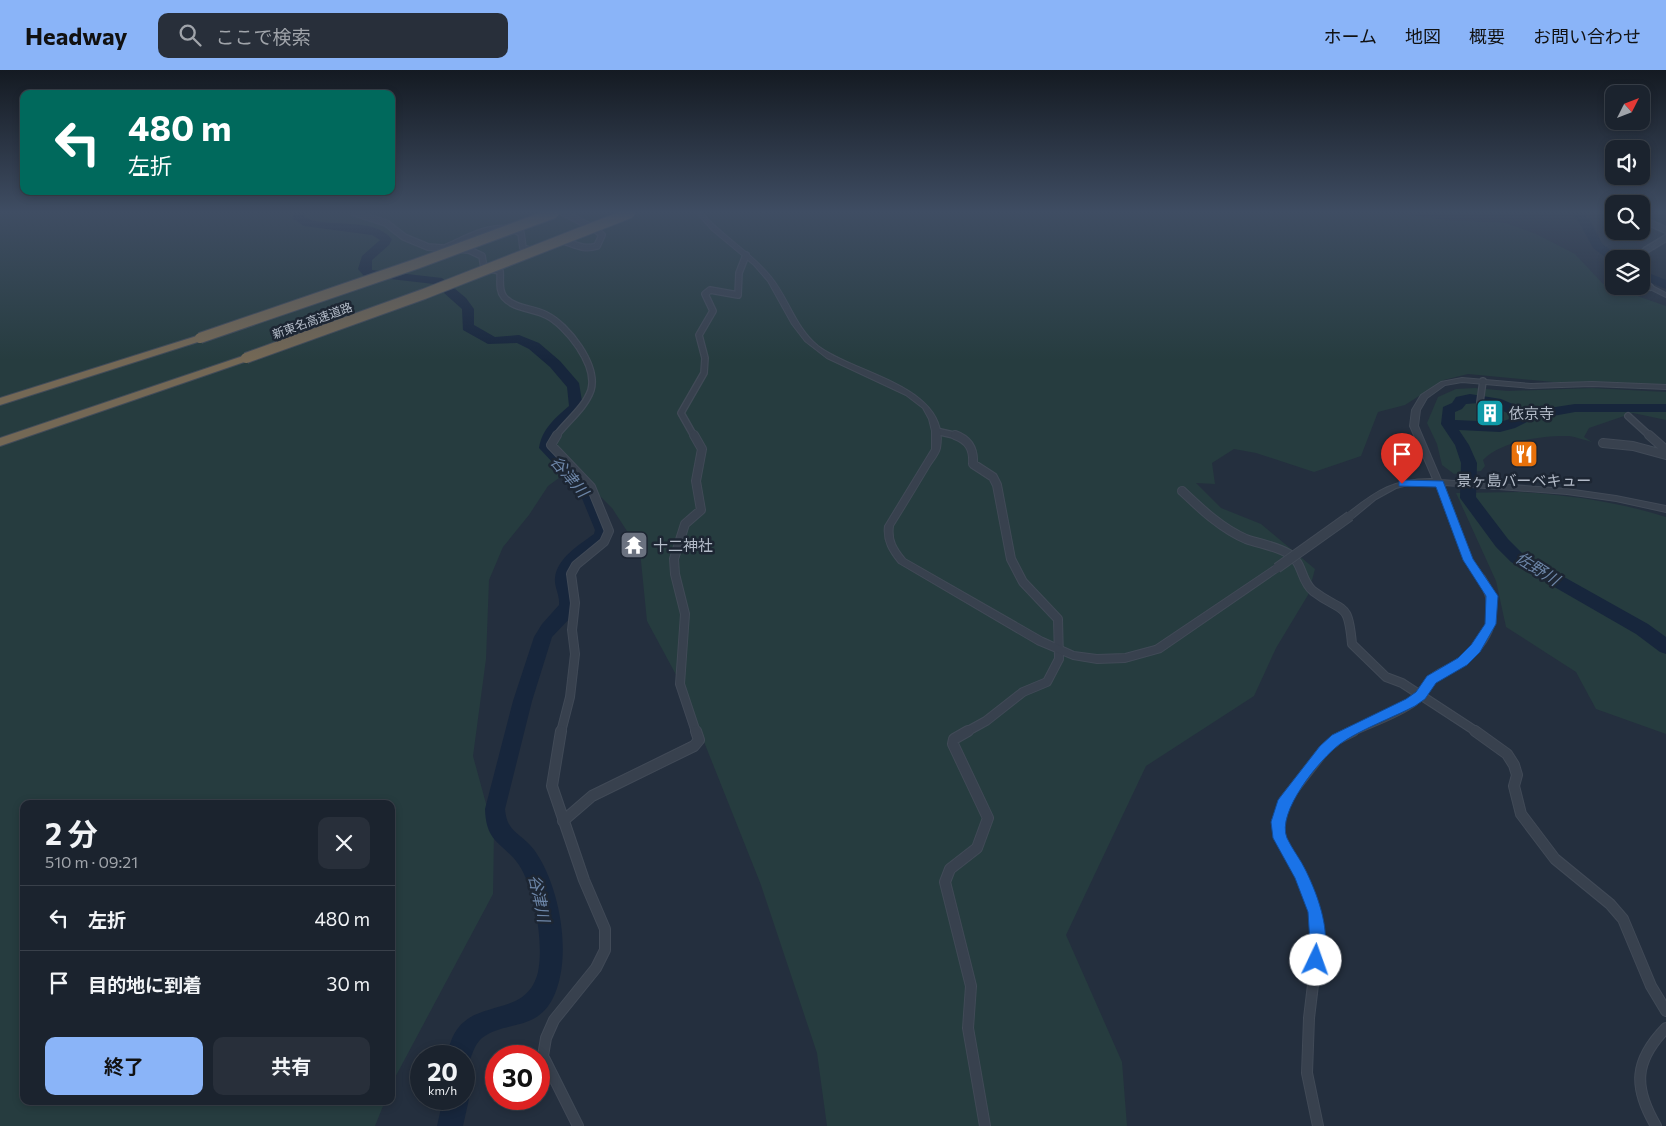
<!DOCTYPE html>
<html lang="ja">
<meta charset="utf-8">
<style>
body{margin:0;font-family:Commissioner,"Noto Sans JP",sans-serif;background:#282f3a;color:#f1f3f6;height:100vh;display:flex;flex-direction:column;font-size:19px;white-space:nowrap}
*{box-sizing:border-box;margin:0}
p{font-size:16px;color:#a0a4aa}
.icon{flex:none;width:28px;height:28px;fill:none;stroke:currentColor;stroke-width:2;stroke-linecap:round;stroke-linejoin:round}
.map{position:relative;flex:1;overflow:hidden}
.panel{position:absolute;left:20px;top:730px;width:375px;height:305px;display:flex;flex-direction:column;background:#1b232e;border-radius:10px;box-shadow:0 2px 8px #0003,0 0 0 1px #39404a}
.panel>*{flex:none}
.guide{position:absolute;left:20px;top:20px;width:375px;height:105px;border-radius:10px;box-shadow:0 2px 8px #0003,0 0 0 1px #39404a;background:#00695c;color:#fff;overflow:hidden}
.needle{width:32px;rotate:48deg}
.tools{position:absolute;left:1605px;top:15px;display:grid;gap:10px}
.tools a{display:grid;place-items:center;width:45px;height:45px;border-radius:10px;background:#1b232e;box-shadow:0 2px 8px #0003,0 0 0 1px #39404a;font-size:25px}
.speed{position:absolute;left:410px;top:975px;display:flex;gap:10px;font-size:25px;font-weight:700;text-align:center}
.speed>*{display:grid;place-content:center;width:65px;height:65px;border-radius:50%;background:#1b232e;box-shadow:0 2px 8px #0003,0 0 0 1px #39404a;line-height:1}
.speed small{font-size:12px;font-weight:400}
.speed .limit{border:8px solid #d22;background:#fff;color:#111}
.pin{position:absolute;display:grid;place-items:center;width:42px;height:42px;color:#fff;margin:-51px -21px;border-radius:50% 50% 50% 0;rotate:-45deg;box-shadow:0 0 5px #0007}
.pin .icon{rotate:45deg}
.me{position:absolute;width:55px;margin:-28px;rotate:3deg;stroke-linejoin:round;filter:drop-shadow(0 0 4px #0008)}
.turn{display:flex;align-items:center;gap:18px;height:105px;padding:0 25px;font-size:22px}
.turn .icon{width:65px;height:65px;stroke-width:2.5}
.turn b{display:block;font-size:35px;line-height:42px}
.round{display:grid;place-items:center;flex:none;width:52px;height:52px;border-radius:10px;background:#282f3a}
.headline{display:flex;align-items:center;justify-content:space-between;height:85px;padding:0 25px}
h1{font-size:30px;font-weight:700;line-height:38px}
.primary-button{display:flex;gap:10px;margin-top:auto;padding:10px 25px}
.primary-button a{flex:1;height:58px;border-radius:10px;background:#8ab4f8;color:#111;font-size:20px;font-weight:700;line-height:58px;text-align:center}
.primary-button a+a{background:#282f3a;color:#f1f3f6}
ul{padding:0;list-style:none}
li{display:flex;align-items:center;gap:15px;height:65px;padding:0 25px;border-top:1px solid #39404a}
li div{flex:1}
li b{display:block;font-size:19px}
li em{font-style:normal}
header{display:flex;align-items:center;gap:30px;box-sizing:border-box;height:70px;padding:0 25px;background:#8ab4f8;color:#111}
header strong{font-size:24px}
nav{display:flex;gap:28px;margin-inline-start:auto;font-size:18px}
.search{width:350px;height:45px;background:#282f3a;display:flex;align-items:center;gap:12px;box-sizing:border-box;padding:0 18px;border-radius:10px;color:#a0a4aa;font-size:19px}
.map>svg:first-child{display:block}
.green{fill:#263c3f}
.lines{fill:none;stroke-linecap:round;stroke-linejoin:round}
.river{fill:#17263c;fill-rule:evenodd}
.minor-far2-casing{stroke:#414a57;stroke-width:8}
.minor-far1-casing{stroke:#414a57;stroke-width:10}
.minor-casing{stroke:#414a57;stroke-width:12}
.tertiary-casing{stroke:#414a57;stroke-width:2}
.motorway-casing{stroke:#434c59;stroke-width:2}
.minor-far2{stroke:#38414e;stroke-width:5.5}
.minor-far1{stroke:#38414e;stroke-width:8}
.minor{stroke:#38414e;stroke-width:10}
.tertiary{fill:#38414e;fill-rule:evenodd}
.motorway{fill:#746855;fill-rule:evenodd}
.tertiary-bridge-casing{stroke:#414a57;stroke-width:11;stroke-linecap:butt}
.motorway-bridge-casing{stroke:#434c59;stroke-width:12;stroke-linecap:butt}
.tertiary-bridge{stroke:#38414e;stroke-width:9}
.motorway-bridge{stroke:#746855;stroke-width:10}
.route{fill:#1a73e8;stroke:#114b97}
.labels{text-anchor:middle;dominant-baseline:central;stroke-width:5;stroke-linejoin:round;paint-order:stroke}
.far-street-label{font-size:12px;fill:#b4bcc9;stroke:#1d2633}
.poi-label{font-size:15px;fill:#b4bcc9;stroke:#1d2633;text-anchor:start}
.water-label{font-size:16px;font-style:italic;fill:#6d86a8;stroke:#1d2633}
</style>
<header>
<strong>Headway</strong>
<div class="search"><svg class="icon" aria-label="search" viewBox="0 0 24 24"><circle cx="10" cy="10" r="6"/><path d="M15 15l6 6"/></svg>ここで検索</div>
<nav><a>ホーム</a><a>地図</a><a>概要</a><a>お問い合わせ</a></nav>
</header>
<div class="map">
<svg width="1666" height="1056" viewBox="0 0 1666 1056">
<rect width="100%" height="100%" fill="#242f3e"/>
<path class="green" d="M0 143H1394L1445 150 1506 153 1536 164 1575 184 1603 214 1666 236V316L1553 312 1468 304 1444 310 1405 335 1378 342 1361 386 1314 402 1256 383 1234 379 1212 393 1215 414 1196 413 1221 438 1261 454 1315 499 1308 525 1276 578 1254 626 1146 696 1066 865 1122 992 1127 1056H827L817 983 761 815 681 614 647 551 640 481 612 438 591 417 559 408 548 416 529 445 503 477 489 510 486 589 473 686 494 763 493 824 391 1015V734H24V1031H385L375 1056H0Z
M1475 318 1508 321 1592 318 1666 322V350L1633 343 1589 358 1584 367 1592 372C1584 370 1576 367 1569 366 1545 365 1500 371 1483 390L1485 396 1481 401 1454 404 1442 395 1437 374 1427 353 1438 327 1456 319Z
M1520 422C1569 425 1619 432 1666 447V664L1596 639 1576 602 1506 557 1496 511 1456 423Z"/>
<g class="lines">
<path class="river" d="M295 143H305L304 147C330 160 371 145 392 169L389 175 372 190V200L442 208 466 228 474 239V255L495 267 519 265 539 273 560 291 579 313 583 337 559 362 555 377C584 407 594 421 611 460L607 471 581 492 574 501 573 515 577 535 571 547 552 567 532 631 505 739C507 764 522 763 535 781 560 817 573 887 553 928 536 962 505 950 482 968 474 975 472 985 468 995L464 997V986H446C449 978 451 968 456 961 477 928 527 948 538 902 544 874 535 819 519 795 503 772 486 774 485 739L513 631 534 567 542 554 559 535C560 525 554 517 555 508 557 488 579 475 594 464L595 460 581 426 571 412 539 378C542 359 555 348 569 336L567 317 550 297 529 279 517 273 488 274 463 260 462 239 434 214 364 206 358 199 362 186 380 170 372 165 304 156 292 148Z
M1571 143H1582L1590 150 1602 174 1622 189H1614V192H1612L1593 178 1579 152Z
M1641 200 1666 210V219L1641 209Z
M1470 324 1501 329 1529 341 1575 334H1666V342H1575L1531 350 1515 358 1500 362 1459 360 1469 375 1477 393 1476 427 1508 469 1523 484 1648 554 1666 567V584L1660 582 1636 564 1511 492 1496 477 1460 428 1461 393 1455 375 1441 354 1443 337 1452 333 1456 327ZM1479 333 1490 335 1516 347 1500 352 1455 350V342L1462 339 1466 334Z
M464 1019 469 1029 463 1056H437L443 1029H464Z"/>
<defs>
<path id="minor-far2" d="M355 143 386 153 404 167 428 177 469 180 482 186 484 198 500 201C501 209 498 220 504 227 514 239 533 238 546 245 567 255 598 295 591 320 585 338 567 351 556 366
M1641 149 1666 160
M560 170C573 173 583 181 597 176L602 165 595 159 564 143
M445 178C468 168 496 150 521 163L523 178 534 181
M1638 189 1646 180 1666 168
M1641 210 1650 217
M1480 332 1483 311
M1628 346 1650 366
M936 361 958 366
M694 366 681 343 704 303 705 288 699 265 713 241 705 224 710 220 738 225 739 203 746 185"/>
<path id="minor-far1" d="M557 365 551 375 591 417 609 461 604 472 576 495 571 504 575 533 572 560 575 584 570 627 561 662
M694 365 702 379 696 411 701 440 685 454 674 489 675 504 685 544 680 614 696 662
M955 365C969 370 974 379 973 394L993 407 997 415 1011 489 1023 512 1058 549 1059 589 1047 612 1023 622 986 651 966 662
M1649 365 1666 380
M1603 373 1633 376 1666 385
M1182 421C1201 439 1222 459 1246 469 1260 474 1276 476 1289 484 1304 494 1300 510 1313 521 1343 544 1348 529 1352 574L1386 607 1402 613 1477 662
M1351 662C1369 653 1397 644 1413 632 1422 624 1426 613 1436 606 1443 601 1452 598 1459 593 1490 572 1503 540 1481 508"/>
<path id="minor" d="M561 661 552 716 584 810 605 859V880L596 898 554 950 546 968 543 986 578 1056
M968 661 954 669 953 674 988 748 977 778 950 799 945 812 971 916 968 958 985 1056
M1475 661 1507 684 1514 695 1517 705 1514 716 1521 744 1555 789 1610 834 1623 849 1651 916 1666 941
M563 751 592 726 694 676 699 670 696 661
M1318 1056 1307 1003 1309 948 1318 873 1315 842 1301 805 1280 768 1277 752 1285 730 1324 680 1337 669 1353 661
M1656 1056C1633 1017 1634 991 1666 958"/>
<path id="tertiary" d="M697 143H702C723 167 751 182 771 207 789 229 795 257 818 276 854 304 951 316 940 378 939 384 932 392 929 397 917 417 905 437 893 456 891 470 896 478 905 489L1043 568 1074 582 1097 585 1125 584 1155 576 1274 496H1280L1281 498 1280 500 1161 582 1125 592 1097 593 1073 589 1037 574 899 493C890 482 883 471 885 456L932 379V361L929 349 923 338 906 325 827 288 805 271 792 254 768 211 754 195 712 160Z
M1648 216H1652L1666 223V227L1648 218Z
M1462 308 1531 314 1592 312 1666 315V319L1592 316 1531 318 1462 312 1445 315 1427 328 1420 340 1418 356 1441 410 1567 419 1616 426 1666 436V442L1616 431 1567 424 1444 415 1472 489 1485 508 1481 511 1478 510 1464 490 1436 415H1408L1396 418 1376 429 1353 448H1347L1346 446 1347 444C1376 421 1395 408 1433 409L1410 356 1412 340 1421 325 1441 312Z"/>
<path id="motorway" d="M200 265 205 268 204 270 0 335V328Z
M246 285 250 286V290L0 376V368Z"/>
</defs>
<use href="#minor-far2" class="minor-far2-casing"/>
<use href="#minor-far1" class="minor-far1-casing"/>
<use href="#minor" class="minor-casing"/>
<use href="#tertiary" class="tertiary-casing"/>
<use href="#motorway" class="motorway-casing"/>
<use href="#minor-far2" class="minor-far2"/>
<use href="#minor-far1" class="minor-far1"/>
<use href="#minor" class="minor"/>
<use href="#tertiary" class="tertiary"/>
<use href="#motorway" class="motorway"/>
<defs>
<path id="tertiary-bridge" d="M1277 498 1350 446"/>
<path id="motorway-bridge" d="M200 268 416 194 554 143
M246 288 424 224 630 143"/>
</defs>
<use href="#tertiary-bridge" class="tertiary-bridge-casing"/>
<use href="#motorway-bridge" class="motorway-bridge-casing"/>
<use href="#tertiary-bridge" class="tertiary-bridge"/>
<use href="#motorway-bridge" class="motorway-bridge"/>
</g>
<linearGradient id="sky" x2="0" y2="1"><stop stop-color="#141a22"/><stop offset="0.49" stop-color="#3f4d63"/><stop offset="1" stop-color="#3f4d63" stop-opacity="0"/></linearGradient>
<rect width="1666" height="290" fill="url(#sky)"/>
<path class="route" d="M1402 410 1443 411 1473 489 1498 526 1496 554 1480 582 1467 595 1436 613 1425 629 1415 636C1394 647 1359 660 1340 674 1320 689 1276 742 1287 768 1292 779 1301 790 1306 801 1319 828 1333 866 1321 896L1316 898 1310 896 1308 890 1310 873 1308 842 1295 808 1273 768 1271 752 1278 730 1320 676 1332 665 1406 629 1416 622 1427 606 1458 588 1471 575 1485 554 1486 526 1463 490 1436 417 1399 416V411Z"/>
<defs>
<symbol id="building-square" viewBox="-11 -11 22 22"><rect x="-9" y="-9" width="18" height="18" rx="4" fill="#0f9aa8" stroke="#1d2633"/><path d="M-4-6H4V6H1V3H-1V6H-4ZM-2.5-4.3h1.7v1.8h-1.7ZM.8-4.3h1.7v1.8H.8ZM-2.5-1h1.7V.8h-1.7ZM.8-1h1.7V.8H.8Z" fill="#fff"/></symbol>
<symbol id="restaurant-square" viewBox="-11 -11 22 22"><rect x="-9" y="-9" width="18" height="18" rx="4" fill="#e8710a" stroke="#1d2633"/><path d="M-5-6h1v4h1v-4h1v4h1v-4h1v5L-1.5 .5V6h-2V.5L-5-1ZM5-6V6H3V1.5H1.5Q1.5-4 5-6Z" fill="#fff"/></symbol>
<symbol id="temple-square" viewBox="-11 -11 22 22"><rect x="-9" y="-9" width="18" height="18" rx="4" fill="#6b7280" stroke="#1d2633"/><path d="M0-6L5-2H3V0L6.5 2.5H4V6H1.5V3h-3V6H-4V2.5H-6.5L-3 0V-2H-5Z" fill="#fff"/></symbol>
</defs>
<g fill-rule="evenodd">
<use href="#building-square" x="1474" y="327" width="32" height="32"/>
<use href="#restaurant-square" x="1508" y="368" width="32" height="32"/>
<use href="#temple-square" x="618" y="459" width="32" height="32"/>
</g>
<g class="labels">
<g class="far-street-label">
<text transform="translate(312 250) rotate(-20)">新東名高速道路</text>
</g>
<g class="poi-label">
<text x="1509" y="343">依京寺</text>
<text x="1524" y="410" text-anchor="middle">景ヶ島バーベキュー</text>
<text x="653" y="475">十二神社</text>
</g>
<g class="water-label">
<text transform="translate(570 406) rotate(50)">谷津川</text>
<text transform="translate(1538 498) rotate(32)">佐野川</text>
<text transform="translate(540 828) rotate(78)">谷津川</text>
</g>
</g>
</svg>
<div class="tools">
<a><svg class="needle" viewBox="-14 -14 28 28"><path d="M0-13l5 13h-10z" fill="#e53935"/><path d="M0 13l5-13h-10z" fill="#a0a4aa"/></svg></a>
<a><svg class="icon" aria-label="sound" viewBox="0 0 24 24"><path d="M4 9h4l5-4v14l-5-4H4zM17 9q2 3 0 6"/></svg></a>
<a><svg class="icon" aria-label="search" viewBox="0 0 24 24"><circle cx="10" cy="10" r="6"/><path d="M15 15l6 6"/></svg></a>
<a><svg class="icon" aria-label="layers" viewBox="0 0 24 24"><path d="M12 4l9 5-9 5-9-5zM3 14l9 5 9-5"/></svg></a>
</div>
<div class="speed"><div>20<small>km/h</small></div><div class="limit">30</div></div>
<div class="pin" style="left:1402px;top:414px;background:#d93025"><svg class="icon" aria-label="arrive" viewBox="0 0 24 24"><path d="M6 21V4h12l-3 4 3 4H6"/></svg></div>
<svg class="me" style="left:1316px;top:890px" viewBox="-20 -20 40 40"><circle r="19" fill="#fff"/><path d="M0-13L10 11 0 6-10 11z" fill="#1a73e8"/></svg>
<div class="guide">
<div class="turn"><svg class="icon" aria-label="left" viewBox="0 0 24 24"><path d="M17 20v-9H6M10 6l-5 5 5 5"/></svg><div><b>480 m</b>左折</div></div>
</div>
<section class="panel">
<div class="headline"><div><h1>2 分</h1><p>510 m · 09:21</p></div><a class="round"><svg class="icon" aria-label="close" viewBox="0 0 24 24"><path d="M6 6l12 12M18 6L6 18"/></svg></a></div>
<ul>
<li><svg class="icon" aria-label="left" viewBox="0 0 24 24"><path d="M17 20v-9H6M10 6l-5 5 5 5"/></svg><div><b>左折</b></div><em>480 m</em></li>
<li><svg class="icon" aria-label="arrive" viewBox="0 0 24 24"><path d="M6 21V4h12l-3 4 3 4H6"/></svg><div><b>目的地に到着</b></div><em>30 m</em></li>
</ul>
<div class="primary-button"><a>終了</a><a>共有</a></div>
</section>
</div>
